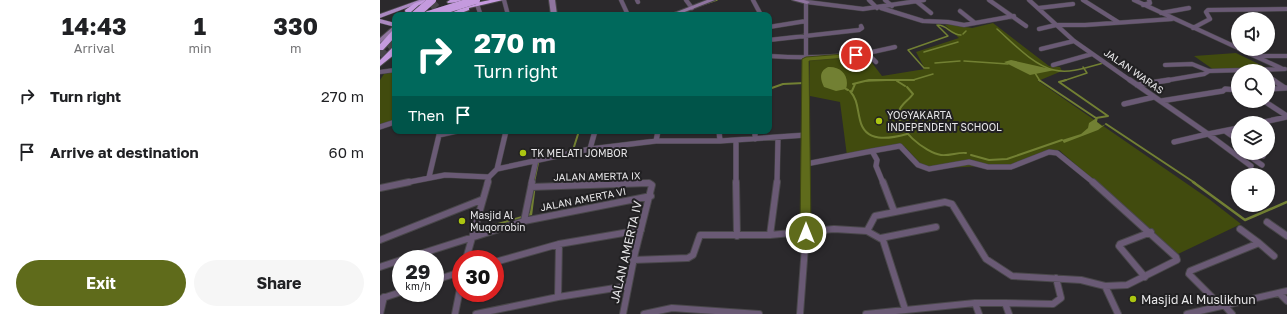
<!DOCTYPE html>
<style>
body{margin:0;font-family:"Golos Text",sans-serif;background:#f6f6f6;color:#202124;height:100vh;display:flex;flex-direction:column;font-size:15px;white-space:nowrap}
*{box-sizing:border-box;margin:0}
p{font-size:13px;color:#757577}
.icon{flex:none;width:22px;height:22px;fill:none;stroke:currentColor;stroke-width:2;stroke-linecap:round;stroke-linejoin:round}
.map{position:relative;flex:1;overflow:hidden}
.sheet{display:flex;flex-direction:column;background:#fff;width:380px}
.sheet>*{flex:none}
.guide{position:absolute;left:12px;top:12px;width:380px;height:122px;border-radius:8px;box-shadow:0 1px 3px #0004;background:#00695c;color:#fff;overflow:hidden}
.fabs{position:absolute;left:851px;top:12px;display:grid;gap:8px}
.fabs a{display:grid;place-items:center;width:44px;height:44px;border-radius:50%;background:#fff;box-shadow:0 1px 3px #0004;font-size:20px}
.speed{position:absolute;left:12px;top:250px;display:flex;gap:8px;font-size:20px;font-weight:700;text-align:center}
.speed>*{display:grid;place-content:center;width:52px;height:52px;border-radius:50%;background:#fff;box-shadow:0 1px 3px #0004;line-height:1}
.speed small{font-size:10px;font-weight:400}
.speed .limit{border:6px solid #d22;background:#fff;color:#111}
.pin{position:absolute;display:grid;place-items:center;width:34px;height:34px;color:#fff;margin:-17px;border:2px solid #fff;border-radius:50%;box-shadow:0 1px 4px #0007}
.me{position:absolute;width:44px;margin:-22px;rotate:0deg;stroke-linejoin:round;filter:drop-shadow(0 0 3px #0008)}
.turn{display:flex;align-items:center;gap:14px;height:84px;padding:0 16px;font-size:18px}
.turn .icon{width:52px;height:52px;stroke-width:2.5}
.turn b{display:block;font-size:28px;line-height:34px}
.then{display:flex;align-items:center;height:38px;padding:0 16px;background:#0003;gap:8px;font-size:15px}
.eta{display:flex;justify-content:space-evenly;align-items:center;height:68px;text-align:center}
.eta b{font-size:24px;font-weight:700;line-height:28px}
.primary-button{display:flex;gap:8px;margin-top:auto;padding:8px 16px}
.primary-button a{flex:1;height:46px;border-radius:24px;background:#5f6b1b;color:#fff;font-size:16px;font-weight:700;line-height:46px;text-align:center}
.primary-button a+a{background:#f6f6f6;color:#202124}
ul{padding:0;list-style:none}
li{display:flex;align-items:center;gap:12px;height:56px;padding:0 16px}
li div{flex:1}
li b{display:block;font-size:15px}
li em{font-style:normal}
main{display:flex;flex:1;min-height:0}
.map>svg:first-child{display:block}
.green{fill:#414b0e}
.water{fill:#728033}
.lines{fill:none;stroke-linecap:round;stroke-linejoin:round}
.stream-far2{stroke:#728033;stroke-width:1.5}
.stream-far1{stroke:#728033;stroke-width:2}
.stream{stroke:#728033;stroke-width:2.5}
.highway-tunnel{stroke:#474548;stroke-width:8;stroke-dasharray:8 3.5;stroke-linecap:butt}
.street-far2-casing{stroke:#49474a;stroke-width:5}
.street-far1-casing{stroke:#49474a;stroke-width:6}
.street-casing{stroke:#49474a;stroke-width:8}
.secondary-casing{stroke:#49474a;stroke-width:2}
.primary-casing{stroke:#49474a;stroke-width:1}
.highway-casing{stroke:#49474a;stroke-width:2}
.street-far2{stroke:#6a5a75;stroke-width:4}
.street-far1{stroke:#6a5a75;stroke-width:5}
.street{stroke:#6a5a75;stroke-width:6}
.secondary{fill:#8f749f;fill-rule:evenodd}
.primary{fill:#aa88c0;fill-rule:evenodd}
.highway{fill:#c49ade;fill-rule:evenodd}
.highway-bridge-casing{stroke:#49474a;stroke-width:8;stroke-linecap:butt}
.highway-bridge{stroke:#c49ade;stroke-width:8}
.route{fill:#5f6b1b;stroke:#3e4612}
.poi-dot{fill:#acc611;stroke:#212022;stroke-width:1.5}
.labels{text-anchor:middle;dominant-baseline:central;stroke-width:4;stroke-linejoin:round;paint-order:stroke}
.street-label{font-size:10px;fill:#e7e6e8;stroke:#212022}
.poi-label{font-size:10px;fill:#e7e6e8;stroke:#212022;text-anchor:start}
.near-street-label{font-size:12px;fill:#e7e6e8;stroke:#212022}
.near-poi-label{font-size:12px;fill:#e7e6e8;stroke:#212022;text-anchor:start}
</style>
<main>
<section class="sheet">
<div class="eta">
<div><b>14:43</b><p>Arrival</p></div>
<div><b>1</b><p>min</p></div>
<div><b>330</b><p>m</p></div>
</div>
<ul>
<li><svg class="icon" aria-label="right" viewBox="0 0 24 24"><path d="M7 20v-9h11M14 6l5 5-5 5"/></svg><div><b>Turn right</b></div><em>270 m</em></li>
<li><svg class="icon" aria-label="arrive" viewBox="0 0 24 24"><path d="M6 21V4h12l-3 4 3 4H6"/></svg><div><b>Arrive at destination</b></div><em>60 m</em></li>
</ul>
<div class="primary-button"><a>Exit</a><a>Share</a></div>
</section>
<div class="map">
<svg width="907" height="314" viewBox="0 0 907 314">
<rect width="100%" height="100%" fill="#2b292c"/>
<path class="green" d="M613 23 669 66 680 67 682 71 658 81 829 199 861 224 798 254 679 150H673L638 164 548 169 543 166 525 147H511L467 156 460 102 430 96V61L479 57 489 59 502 76 545 69 536 52 579 38 565 25 568 24 592 28Z
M856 53 889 69 834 70 814 56Z
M15 72V121L0 126V80L4 74Z"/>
<path class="water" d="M631 60 675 70 650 75 624 62Z
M448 67C461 66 470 76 466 89L456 91 444 87C440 79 439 71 448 67Z
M718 117 717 122 722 126 726 124 718 130 684 143 682 140 701 134 708 128 709 123Z"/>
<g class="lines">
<path class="stream-far2" d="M319 6 337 0
M558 25C567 25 571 35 581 35
M617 29C633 43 653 65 674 70 690 74 708 67 723 63
M583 34 586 31
M544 52 578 42
M584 61 628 64
M555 63 580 61
M549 68H544L528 50 568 36 557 25
M655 73 660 81
M515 80H533L553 74
M486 81 514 80
M683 81 707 73 703 67"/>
<path class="stream-far1" d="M515 80H534
M659 80 716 118
M686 80 679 82 728 116 716 118
M517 81 525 86
M473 84 489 80H514
M527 87 533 94C529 100 521 104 519 111 514 128 546 153 561 155 570 156 578 152 586 153
M389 89 403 84 424 83
M466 89 468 90
M470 91C478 100 477 109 480 120 485 143 509 139 527 134
M472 91 475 84
M726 124 815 183
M188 151 193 150 199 131
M591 155 609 160 627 159 682 140
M154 182 158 163"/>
<path class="stream" d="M813 182 865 220 907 202
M147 215 151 214 154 190
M105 228 143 217"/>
<path class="highway-tunnel" d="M42 15 59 0
M0 56 15 41"/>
<defs>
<path id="street-far2" d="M124 0 128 15
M241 0 248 15
M257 0 258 2
M306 0 312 8
M373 0 381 15
M426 0V81
M489 0 497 8
M505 0 512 6
M609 0 646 26
M649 0 694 41 751 81
M703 0 738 22
M754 0 858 48
M536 1 551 13
M427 2 483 9 544 0
M97 4 100 13
M763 5 770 3 769 0
M501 8 543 21 568 22 584 25 634 16
M659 8 693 4
M580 11 595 23
M781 13 809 8
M389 27 426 21
M813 28 830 19 826 12 828 10 907 9
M659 29 676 25H705L792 19
M389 40 479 30 482 28 481 26
M661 49 694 41
M859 49 901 68
M488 54 496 62
M389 56C432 59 473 58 515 47
M876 56H907
M673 65 712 54
M785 65 812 64 829 71 905 69
M0 72 15 70
M888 76 895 81
M783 81 824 74 829 71"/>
<path id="street-far1" d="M426 80V183
M750 80 828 134 858 128
M893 80 905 88
M757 85 789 80
M888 89 906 88
M781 101 843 91 845 89 858 90
M884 101 907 116
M744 104 774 97
M879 123 907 117
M0 127 15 122
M339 131 340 141
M375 131V139
M845 131 858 140
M59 135 77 131
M356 140V183
M276 141 278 131
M794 142 828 134 871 166
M210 149 215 131
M492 151 520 146 538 165 549 169 589 162 608 167H631L669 152 677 153 714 183
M865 153 882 165
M878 153 883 156
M426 164 492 151 497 160 496 166 503 183
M117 169 126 131
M49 177 60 131
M24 183 65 175 109 177 117 169 210 149 276 141H340L426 135
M107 183 109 177
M151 183 156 160
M253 183H269
M397 183 398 137"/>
<path id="street" d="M356 182 357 236
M503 182 514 211
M713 182 796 257 797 260 747 285 725 286
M151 187 269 183 272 185 255 253 243 314
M0 188 29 182
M144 221 152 182
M887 222 907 236
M860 229 879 243
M487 231 495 216 565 202 572 204 606 259 632 276 701 280 725 286 738 314
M390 235 397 182
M501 238 556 227
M0 240 101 200
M24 259 144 221 271 196
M86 259 108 182
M253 260 308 258 313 255 320 235H390L454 229 487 231 503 240 525 309
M115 262 179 244 261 230
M0 267 21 260
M765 277 739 246 740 244 771 232
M55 280 81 272
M899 293 907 301
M178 297 179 244
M0 299 21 292
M595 303 599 314
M843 304 852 314
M840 305 809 274 810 271 879 243 894 256
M0 314 4 297
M75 314 81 284
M96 314 178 297 248 286
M264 314 292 308 379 314
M420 314 426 233V182
M486 314 595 303H625
M629 314 625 303 673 304 681 298 676 278
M807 314 907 291"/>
<path id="secondary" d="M169 0H175L177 15H171Z
M327 0H335L297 15H289Z
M412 0H424L430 2 427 4Z
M15 25V30L0 43V38Z"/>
<path id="primary" d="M39 0H47L0 18V14Z
M0 19 15 23V27L0 23Z"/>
<path id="highway" d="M45 0H55L39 5 31 12 32 15H26L25 10 35 3Z
M70 0H86L83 2 68 3 67 2Z
M110 0H123L89 8V10L76 15H66L78 10 75 8 76 7Z
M12 31H15V37L3 50H0V44Z
M12 48H15V54L0 66V60Z"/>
</defs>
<use href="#street-far2" class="street-far2-casing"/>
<use href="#street-far1" class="street-far1-casing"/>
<use href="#street" class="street-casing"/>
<use href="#secondary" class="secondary-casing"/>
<use href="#primary" class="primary-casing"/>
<use href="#highway" class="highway-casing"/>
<use href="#street-far2" class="street-far2"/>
<use href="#street-far1" class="street-far1"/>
<use href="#street" class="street"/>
<use href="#secondary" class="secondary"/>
<use href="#primary" class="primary"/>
<use href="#highway" class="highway"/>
<defs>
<path id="highway-bridge" d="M35 15 52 0
M48 15 96 0"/>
</defs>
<use href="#highway-bridge" class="highway-bridge-casing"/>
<use href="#highway-bridge" class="highway-bridge"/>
</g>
<path class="route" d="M476 53 478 54V57L429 61 431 233 426 237 420 233 422 59 426 57Z"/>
<g class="poi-dot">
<circle cx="499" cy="121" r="4"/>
<circle cx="143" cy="153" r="4"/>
<circle cx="82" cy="221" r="4"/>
<circle cx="753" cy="299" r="4"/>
</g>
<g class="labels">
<g class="street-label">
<text transform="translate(754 71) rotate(35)">JALAN WARAS</text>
<text transform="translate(217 176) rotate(-1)">JALAN AMERTA IX</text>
<text transform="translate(203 199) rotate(-11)">JALAN AMERTA VI</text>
</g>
<g class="poi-label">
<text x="507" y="115">YOGYAKARTA<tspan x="507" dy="12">INDEPENDENT SCHOOL</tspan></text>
<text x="151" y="153">TK MELATI JOMBOR</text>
<text x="90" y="215">Masjid Al<tspan x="90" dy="12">Muqorrobin</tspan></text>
</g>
<g class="near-street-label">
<text transform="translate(246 252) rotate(-77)">JALAN AMERTA IV</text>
</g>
<g class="near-poi-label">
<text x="761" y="299">Masjid Al Muslikhun</text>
</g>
</g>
</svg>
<div class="fabs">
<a><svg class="icon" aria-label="sound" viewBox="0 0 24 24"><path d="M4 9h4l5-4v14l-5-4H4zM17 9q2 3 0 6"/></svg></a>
<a><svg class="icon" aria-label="search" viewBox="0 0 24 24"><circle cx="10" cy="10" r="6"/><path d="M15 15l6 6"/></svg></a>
<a><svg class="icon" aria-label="layers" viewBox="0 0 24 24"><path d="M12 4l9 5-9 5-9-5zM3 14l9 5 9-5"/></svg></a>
<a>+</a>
</div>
<div class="speed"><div>29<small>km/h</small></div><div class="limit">30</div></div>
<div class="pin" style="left:476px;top:55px;background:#d93025"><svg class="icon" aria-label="arrive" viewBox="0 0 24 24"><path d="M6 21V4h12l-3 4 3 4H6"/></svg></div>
<svg class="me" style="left:426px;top:233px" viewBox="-20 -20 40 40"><circle r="17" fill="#5f6b1b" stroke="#fff" stroke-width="3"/><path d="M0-11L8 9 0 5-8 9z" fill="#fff"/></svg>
<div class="guide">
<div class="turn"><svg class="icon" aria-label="right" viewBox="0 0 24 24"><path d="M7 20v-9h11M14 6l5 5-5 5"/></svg><div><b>270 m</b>Turn right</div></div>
<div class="then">Then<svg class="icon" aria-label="arrive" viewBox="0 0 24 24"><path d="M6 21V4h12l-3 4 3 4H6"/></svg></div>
</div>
</div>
</main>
